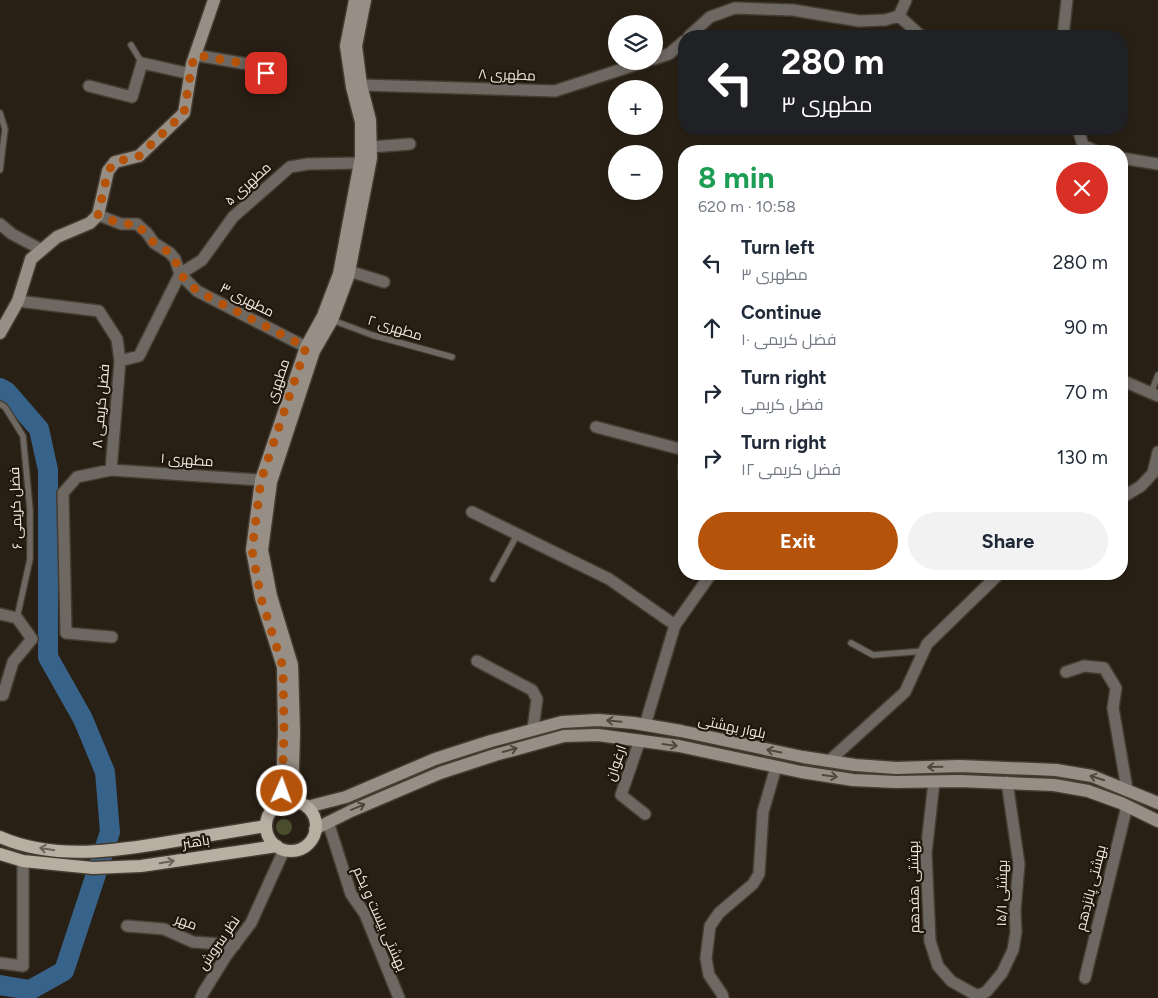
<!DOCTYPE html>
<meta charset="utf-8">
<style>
body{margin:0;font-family:Figtree,Cairo,sans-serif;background:#f2f2f3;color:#1f2937;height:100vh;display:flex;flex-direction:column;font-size:19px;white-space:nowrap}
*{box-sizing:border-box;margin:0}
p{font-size:16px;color:#747a83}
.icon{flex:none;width:28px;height:28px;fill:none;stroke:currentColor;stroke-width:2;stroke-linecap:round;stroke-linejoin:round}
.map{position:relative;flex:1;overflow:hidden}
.drawer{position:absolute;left:678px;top:145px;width:450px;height:435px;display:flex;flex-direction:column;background:#fff;border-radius:20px;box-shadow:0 2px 8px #0003}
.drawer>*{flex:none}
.top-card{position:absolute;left:678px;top:30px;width:450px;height:105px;border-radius:20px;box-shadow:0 2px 8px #0003;background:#202124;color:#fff;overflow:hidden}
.tools{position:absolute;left:608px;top:15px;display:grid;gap:10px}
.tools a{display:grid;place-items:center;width:55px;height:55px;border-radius:50%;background:#fff;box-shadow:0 2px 8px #0003;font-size:25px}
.pin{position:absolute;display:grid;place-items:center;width:42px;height:42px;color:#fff;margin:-21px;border-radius:10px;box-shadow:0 2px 8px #0006}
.me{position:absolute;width:55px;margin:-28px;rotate:2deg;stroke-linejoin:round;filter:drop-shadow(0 0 4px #0008)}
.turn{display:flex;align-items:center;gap:18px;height:105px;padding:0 20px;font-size:22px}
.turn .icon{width:65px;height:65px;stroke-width:2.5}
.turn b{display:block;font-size:35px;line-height:42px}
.round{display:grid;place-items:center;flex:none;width:52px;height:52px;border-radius:26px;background:#f2f2f3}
.headline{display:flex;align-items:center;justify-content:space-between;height:85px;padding:0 20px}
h1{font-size:30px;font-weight:700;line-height:38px;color:#1e9e55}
.action{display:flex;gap:10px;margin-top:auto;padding:10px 20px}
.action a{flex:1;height:58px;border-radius:30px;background:#b45309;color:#fff;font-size:20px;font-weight:700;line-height:58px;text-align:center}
.action a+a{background:#f2f2f3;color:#1f2937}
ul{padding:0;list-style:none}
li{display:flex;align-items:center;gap:15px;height:65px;padding:0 20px}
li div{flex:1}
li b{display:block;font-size:19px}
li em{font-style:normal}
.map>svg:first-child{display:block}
.green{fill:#4a4d2e}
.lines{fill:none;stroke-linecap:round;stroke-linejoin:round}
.river{stroke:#376289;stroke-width:20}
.lane-casing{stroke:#453c31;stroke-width:8}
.street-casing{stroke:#453c31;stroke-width:14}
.secondary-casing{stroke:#453c31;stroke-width:15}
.primary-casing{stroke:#453c31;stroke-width:15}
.lane{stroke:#6d6862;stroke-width:5.5}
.street{stroke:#6d6862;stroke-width:11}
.secondary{stroke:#978f86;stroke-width:12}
.primary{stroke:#b9aea2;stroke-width:12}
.oneway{stroke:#50473d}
.oneway2{stroke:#6c6257}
.route{stroke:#b45309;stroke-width:9;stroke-dasharray:0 16.2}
.labels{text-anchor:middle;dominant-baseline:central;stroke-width:4.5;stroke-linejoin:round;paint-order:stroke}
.street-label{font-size:14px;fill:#eee8e0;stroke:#20170c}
</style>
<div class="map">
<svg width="1158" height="998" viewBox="0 0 1158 998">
<rect width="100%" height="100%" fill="#292015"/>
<path class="green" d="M276 827a8 8 0 1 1 16 0a8 8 0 1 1-16 0Z"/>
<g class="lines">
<path class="river" d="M0 388 7 392 39 429 48 470V657L83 719 105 772 110 832 64 971 30 990 0 985"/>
<defs>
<path id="lane" d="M131 45 142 63
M0 113 5 129 0 170
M332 320 372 335 452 357
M1151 393 1158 375
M0 404 5 407 23 436 30 510V559L17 618
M493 579 517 535
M851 643 873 655 924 651"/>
<path id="street" d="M899 16 921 36
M899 16 906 0
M689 36 710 17 735 8 793 10 859 21 885 20 899 16
M1063 36 1067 0
M195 55 247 64 266 73
M654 59 669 54 684 41
M361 85 555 91 647 61
M89 86 132 97 142 63 191 74
M1078 129 1083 145 1082 151
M1083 145 1095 151
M371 147 410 144
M1121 158 1158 164
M98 215 121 224H137L147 233 154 243 170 253 175 259 180 274 197 291 306 347
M0 224 12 234 42 250
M349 271 384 282
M180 274 202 260 233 217 290 167 308 164 360 163
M18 301 99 311 117 339 120 361 111 470
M120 361 139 356 180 274
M1121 380 1158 396
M596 427 684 450
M684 466V477
M1121 498 1141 486 1153 473 1158 452
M472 512 609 579 675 625
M0 614 17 618 32 639 13 662 3 695H0
M112 637 66 633 63 493 77 477 111 470 261 480
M477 661 532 690 537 699 533 729
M1066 672 1084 666 1104 668 1116 688 1113 708 1127 789
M645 725 675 625 711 574
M640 740 621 795 645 814
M829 761 905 692 927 644 999 574
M934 782 926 853 930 941 938 966 951 981 976 995 982 994 987 991 1002 973 1013 950 1016 932 1015 910 1019 864 1007 782
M328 822 351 894 365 914 399 998
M127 926 164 929 193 942 235 945
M0 963 23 966V861
M1085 978 1127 806
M201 998 203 993 226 956 251 923 284 850
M723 998 722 994 709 975 706 958 710 926 719 913 753 884 759 874 763 812 776 767"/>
<path id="secondary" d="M0 333 18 301 31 259 57 237 90 223 98 215 108 171 115 162 139 156 184 113 192 64 214 0
M292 801 294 733 292 665 271 596 262 550 271 482 314 351 332 320 348 277 371 158 370 120 361 85 356 46 365 0
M277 805 282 791 284 733 283 667 261 598 252 550 261 480 306 347 323 316 339 274 361 157V122L352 87 346 46 355 0
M307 807 346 797 435 759 491 741 562 722 598 720 634 723 681 731 803 757 855 765 896 768 960 766 1056 770 1092 776 1158 803
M315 829 351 811 440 773 495 755 564 736 598 735 679 746 801 772 853 780 896 782 960 781 1054 785 1088 791 1121 803 1158 821"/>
<path id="primary" d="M266 826a25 25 0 1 1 50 0a25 25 0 1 1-50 0Z
M0 837C55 861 117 851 175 841 205 836 235 831 266 826
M0 854 23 861 93 868 141 866 277 846"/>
</defs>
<use href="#lane" class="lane-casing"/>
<use href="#street" class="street-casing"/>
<use href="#secondary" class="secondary-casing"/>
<use href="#primary" class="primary-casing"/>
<use href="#lane" class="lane"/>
<use href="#street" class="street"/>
<use href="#secondary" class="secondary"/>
<use href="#primary" class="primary"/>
</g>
<defs><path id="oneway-shaft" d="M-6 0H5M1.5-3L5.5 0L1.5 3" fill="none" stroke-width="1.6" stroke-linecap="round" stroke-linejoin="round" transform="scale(1.25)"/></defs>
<g class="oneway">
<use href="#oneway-shaft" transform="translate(614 721) rotate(-175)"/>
<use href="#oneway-shaft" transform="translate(670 745) rotate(8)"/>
<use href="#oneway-shaft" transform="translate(510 750) rotate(-16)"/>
<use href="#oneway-shaft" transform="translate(774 751) rotate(-169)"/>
<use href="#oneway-shaft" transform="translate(935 767) rotate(179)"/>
<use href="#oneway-shaft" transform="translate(830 776) rotate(8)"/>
<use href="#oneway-shaft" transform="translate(1097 778) rotate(-162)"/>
<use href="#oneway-shaft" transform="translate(358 807) rotate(-23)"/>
</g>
<g class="oneway2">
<use href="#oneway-shaft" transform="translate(47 849) rotate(-170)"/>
<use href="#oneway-shaft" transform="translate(167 862) rotate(-9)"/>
</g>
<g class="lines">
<path class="route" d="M266 73 247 64 196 55 192 64 184 113 139 156 115 162 108 171 98 215 121 224H137L154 243 170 253 175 260 180 274 197 291 306 347 261 480 252 550 261 598 283 667 284 733 282 791"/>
</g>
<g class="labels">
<g class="street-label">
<text transform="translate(507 75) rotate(2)">مطهری ۸</text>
<text transform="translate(248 184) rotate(-42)">مطهری ۵</text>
<text transform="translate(247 300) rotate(27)">مطهری ۳</text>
<text transform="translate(395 328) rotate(17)">مطهری ۲</text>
<text transform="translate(278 381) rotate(-71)">مطهری</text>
<text transform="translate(101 406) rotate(-85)">فضل کریمی ۸</text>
<text transform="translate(187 460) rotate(4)">مطهری ۱</text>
<text transform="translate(16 508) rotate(-92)">فضل کریمی ۶</text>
<text transform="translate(732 727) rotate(12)">بلوار بهشتی</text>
<text transform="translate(616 763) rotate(-71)">ارغوان</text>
<text transform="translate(196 842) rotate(-9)">باهنر</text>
<text transform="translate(914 887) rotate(-91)">بهشتی هفدهم</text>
<text transform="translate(1091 888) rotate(-76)">بهشتی پانزدهم</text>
<text transform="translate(1002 893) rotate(-89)">۱۵/۱ بهشتی</text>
<text transform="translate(380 919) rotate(66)">بهشتی بیست و یکم</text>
<text transform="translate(186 922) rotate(20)">مهر</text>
<text transform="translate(219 943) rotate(-55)">نظر سروش</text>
</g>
</g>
</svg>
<div class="tools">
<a><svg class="icon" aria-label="layers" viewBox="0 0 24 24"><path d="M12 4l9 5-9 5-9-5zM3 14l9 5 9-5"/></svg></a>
<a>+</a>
<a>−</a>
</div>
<div class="pin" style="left:266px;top:73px;background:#d93025"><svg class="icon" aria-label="arrive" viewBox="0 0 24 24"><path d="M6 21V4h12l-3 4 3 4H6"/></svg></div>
<svg class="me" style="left:282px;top:791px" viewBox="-20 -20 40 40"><circle r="17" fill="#b45309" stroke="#fff" stroke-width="3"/><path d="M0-11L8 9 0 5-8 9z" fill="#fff"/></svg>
<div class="top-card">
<div class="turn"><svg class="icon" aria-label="left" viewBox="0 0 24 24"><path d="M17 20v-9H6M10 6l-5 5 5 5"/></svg><div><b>280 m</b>مطهری ۳</div></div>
</div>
<section class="drawer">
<div class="headline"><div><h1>8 min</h1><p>620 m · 10:58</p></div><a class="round" style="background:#d93025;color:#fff"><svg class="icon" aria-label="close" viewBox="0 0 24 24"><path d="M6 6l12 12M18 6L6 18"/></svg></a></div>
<ul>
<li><svg class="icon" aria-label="left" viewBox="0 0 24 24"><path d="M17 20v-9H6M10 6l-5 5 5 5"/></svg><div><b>Turn left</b><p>مطهری ۳</p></div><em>280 m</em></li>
<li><svg class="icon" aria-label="ahead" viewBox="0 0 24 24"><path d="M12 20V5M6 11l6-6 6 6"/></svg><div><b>Continue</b><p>فضل کریمی ۱۰</p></div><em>90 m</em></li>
<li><svg class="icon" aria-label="right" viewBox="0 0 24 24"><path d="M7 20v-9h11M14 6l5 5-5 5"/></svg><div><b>Turn right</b><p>فضل کریمی</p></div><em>70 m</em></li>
<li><svg class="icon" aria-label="right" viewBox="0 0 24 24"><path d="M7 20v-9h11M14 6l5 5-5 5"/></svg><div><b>Turn right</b><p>فضل کریمی ۱۲</p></div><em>130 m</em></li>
</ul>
<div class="action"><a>Exit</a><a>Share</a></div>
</section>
</div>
